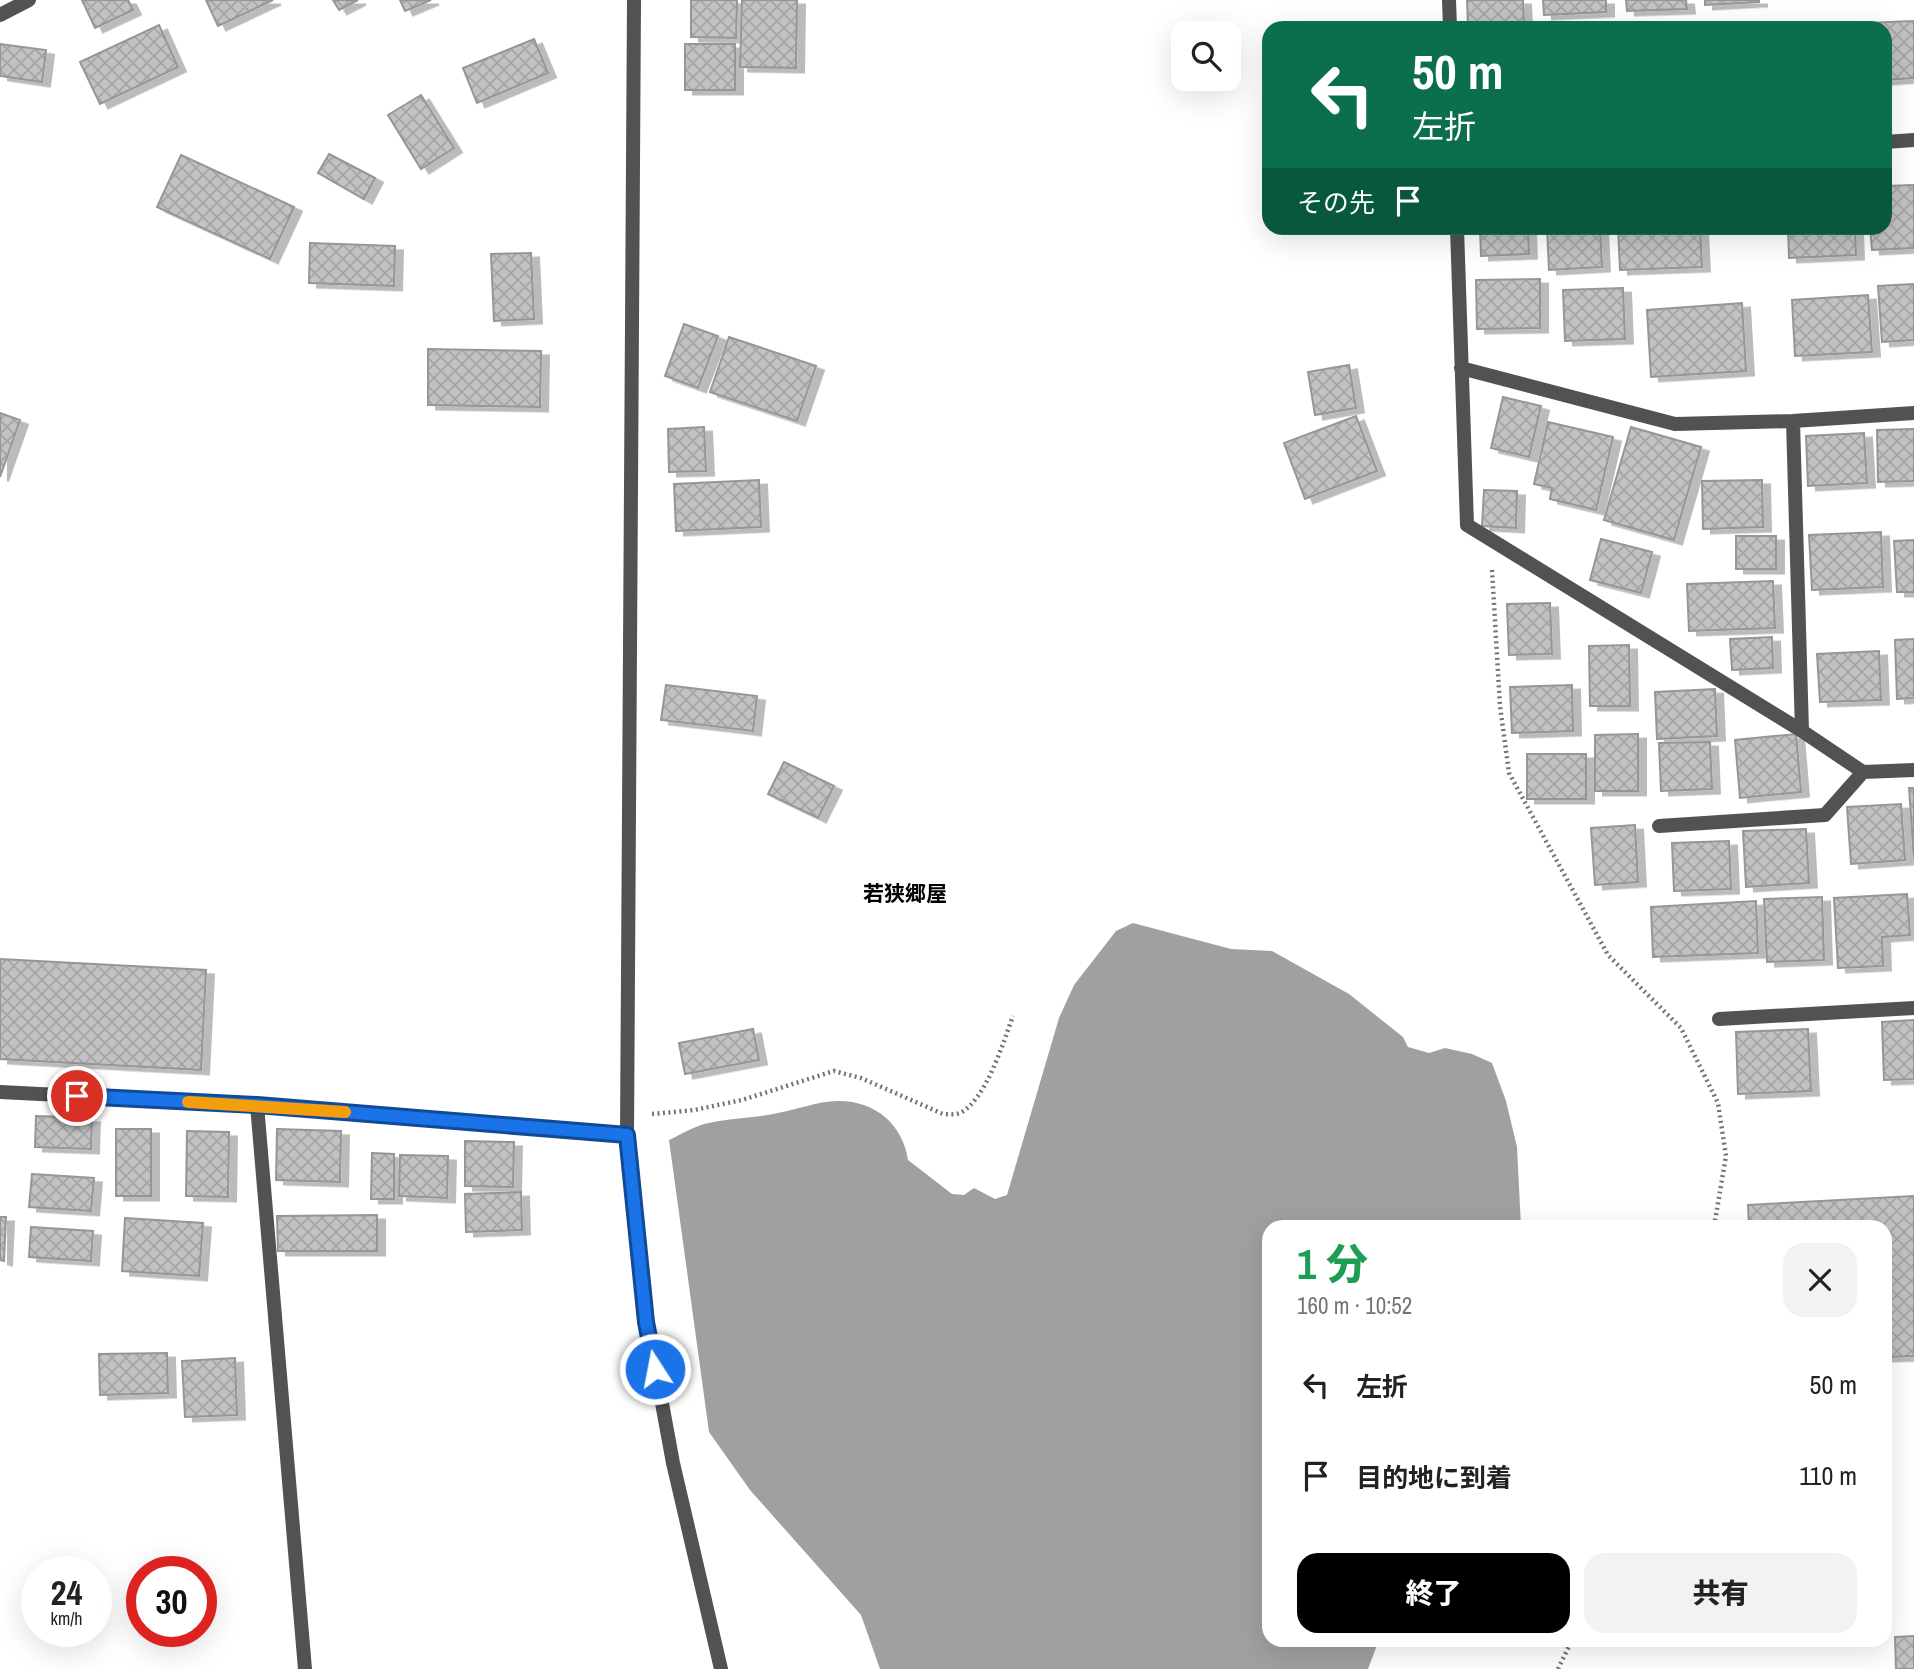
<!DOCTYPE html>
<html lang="ja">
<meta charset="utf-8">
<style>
body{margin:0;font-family:"Archivo Narrow","Noto Sans JP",sans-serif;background:#f2f2f2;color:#222;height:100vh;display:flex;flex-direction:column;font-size:26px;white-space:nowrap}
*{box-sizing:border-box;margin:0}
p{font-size:23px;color:#767676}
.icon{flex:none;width:38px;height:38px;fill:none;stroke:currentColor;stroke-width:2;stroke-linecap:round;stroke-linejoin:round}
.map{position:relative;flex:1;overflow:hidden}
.sheet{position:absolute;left:1262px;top:1220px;width:630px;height:427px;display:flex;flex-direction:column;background:#fff;border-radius:21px;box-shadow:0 7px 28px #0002}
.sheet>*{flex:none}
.hud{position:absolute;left:1262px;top:21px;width:630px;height:214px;border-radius:21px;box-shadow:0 7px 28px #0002;background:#0b6e4f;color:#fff;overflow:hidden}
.tools{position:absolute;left:1171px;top:21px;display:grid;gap:14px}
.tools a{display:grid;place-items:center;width:70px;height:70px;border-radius:14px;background:#fff;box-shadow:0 7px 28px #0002;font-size:35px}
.speed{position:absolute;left:21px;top:1556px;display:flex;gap:14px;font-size:35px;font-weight:700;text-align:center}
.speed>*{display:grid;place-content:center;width:91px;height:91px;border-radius:50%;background:#fff;box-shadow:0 7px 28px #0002;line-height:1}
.speed small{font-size:18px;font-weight:400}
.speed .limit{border:10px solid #d22;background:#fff;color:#111}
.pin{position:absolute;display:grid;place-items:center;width:60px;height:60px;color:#fff;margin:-30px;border:4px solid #fff;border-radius:50%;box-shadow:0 2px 7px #0007}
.me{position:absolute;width:77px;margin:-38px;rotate:349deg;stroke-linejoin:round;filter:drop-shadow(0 0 5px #0008)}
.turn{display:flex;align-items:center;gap:24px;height:147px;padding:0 35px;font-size:32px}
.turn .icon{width:91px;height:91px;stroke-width:2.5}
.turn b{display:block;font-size:49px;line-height:60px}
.then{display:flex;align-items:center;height:66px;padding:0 35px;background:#0003;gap:14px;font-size:26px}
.round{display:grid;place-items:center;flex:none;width:74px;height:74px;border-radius:21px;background:#f2f2f2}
.head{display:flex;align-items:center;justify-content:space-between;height:119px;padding:0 35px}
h1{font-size:42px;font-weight:800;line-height:52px;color:#1e9e55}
.button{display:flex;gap:14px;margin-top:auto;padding:14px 35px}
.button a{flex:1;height:80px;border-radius:21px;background:#000;color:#fff;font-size:28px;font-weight:800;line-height:80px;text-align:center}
.button a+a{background:#f2f2f2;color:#222}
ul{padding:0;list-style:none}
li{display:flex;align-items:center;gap:21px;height:91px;padding:0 35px}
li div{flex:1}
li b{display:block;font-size:26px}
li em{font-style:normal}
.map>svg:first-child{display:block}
.water{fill:#a0a0a0}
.building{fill:url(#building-cross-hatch);stroke:#969696;stroke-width:2;filter:url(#shadow)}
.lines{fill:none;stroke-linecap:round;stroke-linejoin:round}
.path{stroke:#747474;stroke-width:4.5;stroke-dasharray:2 3.5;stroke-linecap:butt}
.lane{stroke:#525252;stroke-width:14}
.street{stroke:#525252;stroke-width:14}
.route-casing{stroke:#114b97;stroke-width:18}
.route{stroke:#1a73e8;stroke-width:12}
.slow{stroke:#f59e0b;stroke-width:12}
.labels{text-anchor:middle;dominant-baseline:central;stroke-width:5;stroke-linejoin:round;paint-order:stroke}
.quarter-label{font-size:21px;font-weight:bold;fill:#000;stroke:#fff}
</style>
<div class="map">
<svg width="1914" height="1669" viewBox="0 0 1914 1669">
<defs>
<pattern id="building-cross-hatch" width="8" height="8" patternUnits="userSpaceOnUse" patternTransform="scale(1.75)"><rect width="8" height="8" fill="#c2c2c2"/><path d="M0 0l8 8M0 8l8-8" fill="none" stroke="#a5a5a5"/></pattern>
<filter id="shadow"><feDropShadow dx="8" dy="4.5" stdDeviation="0" flood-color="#0004"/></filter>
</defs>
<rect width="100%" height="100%" fill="#fff"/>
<path class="water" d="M1133 923 1231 949 1272 951 1349 994 1403 1037 1408 1047 1429 1053 1445 1048 1472 1054 1492 1063 1506 1101 1517 1147 1521 1227H1269V1640H1379L1368 1669H880L861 1615 750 1490 709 1432 669 1140C682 1134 696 1125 709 1123 730 1118 752 1118 773 1114 792 1111 819 1101 837 1101 874 1100 903 1124 908 1160L952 1194 964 1195 974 1188 995 1199 1007 1195 1059 1018 1074 985 1116 931Z"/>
<path class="building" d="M82 0H128L133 10 95 28Z
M206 0H273L218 26Z
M333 0H358L339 10Z
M400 0H431L405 11Z
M691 0H737L736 38 691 37Z
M742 0H797L796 68 740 67Z
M1467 0H1523L1524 23 1468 26Z
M1543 0H1606V12L1544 15Z
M1626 0H1686L1687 9 1627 11Z
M1705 0H1759V2L1705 5Z
M1914 21V78L1885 80V28H1840V24Z
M1714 22 1715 28H1666Z
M159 25 178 67 100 104 80 62Z
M534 39 548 73 477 103 463 68Z
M0 44 46 50 42 82 0 76Z
M685 44H735V90H685Z
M421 95 454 148 421 169 388 115Z
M329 154 375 178 364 199 318 173Z
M181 155 294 207 270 259 157 207Z
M1914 185V248L1872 250 1870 228H1885V186Z
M1480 228H1528L1529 254 1481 256Z
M1547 228H1600L1602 267 1549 270Z
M1618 228H1700L1702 267 1620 270Z
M1788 228H1855L1856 255 1789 258Z
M310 243 395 246 394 286 309 283Z
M531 253 534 319 494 321 491 254Z
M1540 279V328L1477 329 1476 280Z
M1914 284V340L1882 342 1878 286Z
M1623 288 1625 339 1565 341 1563 290Z
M1868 295 1872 352 1795 356 1792 300Z
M1742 303 1746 371 1651 377 1647 310Z
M684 324 718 336 698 388 665 376Z
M729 337 816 366 797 421 710 392Z
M428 349 541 351 540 407 428 405Z
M1349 365 1356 408 1315 415 1308 372Z
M1503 397 1541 406 1529 457 1491 448Z
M0 413 20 420 0 477Z
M1356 416 1377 471 1305 499 1284 443Z
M1548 422 1613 437 1596 510 1550 499 1552 488 1534 484Z
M704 427 706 471 669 472 668 429Z
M1631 427 1701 447 1674 540 1604 520Z
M1914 429V481L1878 482 1877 430Z
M1864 433 1867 483 1808 486 1806 436Z
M759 480 761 527 676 531 674 484Z
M1762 480 1763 527 1703 529 1702 481Z
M1484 490 1517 491 1516 528 1482 526Z
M1881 532 1883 587 1812 590 1809 535Z
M1736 536H1776V569H1736Z
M1601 539 1652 552 1641 593 1590 580Z
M1914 540V592H1897L1894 541Z
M1773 581 1775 628 1689 631 1687 584Z
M1550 603 1552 654 1509 655 1507 604Z
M1772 637 1773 668 1732 670 1730 639Z
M1914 639V698L1897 699 1895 640Z
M1629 645 1630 706H1590L1589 646Z
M1879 651 1881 700 1820 702 1817 654Z
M666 685 757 696 753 731 661 720Z
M1572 685 1573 731 1512 733 1510 687Z
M1715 689 1717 736 1657 739 1655 692Z
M1638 734V791H1595V735Z
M1796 734 1801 792 1740 798 1735 740Z
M1710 742 1712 789 1661 791 1659 743Z
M1527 754H1586V799H1527Z
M784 762 834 786 818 818 768 794Z
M1909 788H1914V860Z
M1901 804 1905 860 1851 864 1847 807Z
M1635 825 1638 882 1595 885 1591 828Z
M1806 829 1809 883 1746 887 1743 831Z
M1729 841 1731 889 1674 891 1672 843Z
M1907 894 1910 935 1882 937 1883 966 1838 968 1834 898Z
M1822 897 1824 960 1767 962 1764 899Z
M1756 901 1758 953 1653 957 1651 907Z
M0 959 206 970 201 1070 0 1059Z
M1914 1020V1079L1884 1080 1882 1022Z
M753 1029 759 1060 685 1074 679 1043Z
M1808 1029 1811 1091 1738 1094 1736 1032Z
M36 1116 92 1118 91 1149 35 1147Z
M116 1129H151V1196H116Z
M277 1129 341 1131 340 1182 276 1180Z
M187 1131 229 1132 228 1197 186 1196Z
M465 1141 514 1142 513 1187 465 1186Z
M372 1153 394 1154V1199H371Z
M400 1155 448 1156 447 1198 399 1196Z
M32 1174 94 1178 91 1211 29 1207Z
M521 1192 522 1230 466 1232 465 1194Z
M1914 1196V1356L1885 1357V1227H1749L1748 1205Z
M377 1215V1251H278L277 1216Z
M0 1217H6L4 1261 0 1260Z
M125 1218 203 1223 199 1276 122 1271Z
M31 1227 93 1231 91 1261 29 1257Z
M167 1353 168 1393 100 1395 99 1354Z
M235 1358 237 1415 185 1417 182 1361Z
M1914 1636V1669H1896L1895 1637Z"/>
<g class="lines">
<path class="path" d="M1492 570 1500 706 1509 773 1608 955 1681 1028 1718 1103 1726 1156 1714 1227
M652 1114 694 1110 742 1100 834 1071 861 1078 943 1114C949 1114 955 1115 960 1113 986 1100 1003 1043 1013 1016
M1558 1669 1572 1640"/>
<path class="lane" d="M1449 0 1450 28
M0 15 29 0
M1457 228 1467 525 1802 731 1863 772 1914 770
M1461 368 1675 424 1793 421 1914 413
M1793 421 1802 731
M1659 826 1825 815 1863 772
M1719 1019 1914 1008
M0 1092 257 1105 627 1135
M257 1105 305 1669"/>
<path class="street" d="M634 0 627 1135 647 1322 673 1463 721 1669
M1885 142 1914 140"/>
</g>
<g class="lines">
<defs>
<path id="route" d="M77 1096 257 1105 627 1135 646 1322 655 1369"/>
</defs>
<use href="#route" class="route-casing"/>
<use href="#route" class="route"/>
<path class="slow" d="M188 1102 345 1112"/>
</g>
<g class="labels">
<g class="quarter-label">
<text x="905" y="893">若狭郷屋</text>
</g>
</g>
</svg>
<div class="tools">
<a><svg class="icon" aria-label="search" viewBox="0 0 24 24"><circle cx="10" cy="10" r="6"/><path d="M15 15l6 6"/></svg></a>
</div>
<div class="speed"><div>24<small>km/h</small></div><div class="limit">30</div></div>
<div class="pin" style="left:77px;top:1096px;background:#d93025"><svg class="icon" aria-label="arrive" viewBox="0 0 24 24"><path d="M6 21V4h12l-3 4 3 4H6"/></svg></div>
<svg class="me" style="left:655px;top:1369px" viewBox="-20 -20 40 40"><circle r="17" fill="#1a73e8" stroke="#fff" stroke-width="3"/><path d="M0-11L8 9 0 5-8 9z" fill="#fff"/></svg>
<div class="hud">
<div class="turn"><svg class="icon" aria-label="left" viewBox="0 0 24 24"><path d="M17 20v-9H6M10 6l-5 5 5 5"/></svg><div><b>50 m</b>左折</div></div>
<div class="then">その先<svg class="icon" aria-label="arrive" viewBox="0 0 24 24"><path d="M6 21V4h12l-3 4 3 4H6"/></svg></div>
</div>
<section class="sheet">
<div class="head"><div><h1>1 分</h1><p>160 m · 10:52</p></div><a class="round"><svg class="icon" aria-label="close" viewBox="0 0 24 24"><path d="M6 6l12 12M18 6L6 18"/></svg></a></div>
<ul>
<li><svg class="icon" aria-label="left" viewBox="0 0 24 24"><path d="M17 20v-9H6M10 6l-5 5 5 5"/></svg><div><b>左折</b></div><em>50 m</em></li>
<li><svg class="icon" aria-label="arrive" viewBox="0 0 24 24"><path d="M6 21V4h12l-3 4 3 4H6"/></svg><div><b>目的地に到着</b></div><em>110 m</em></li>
</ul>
<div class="button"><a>終了</a><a>共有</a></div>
</section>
</div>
